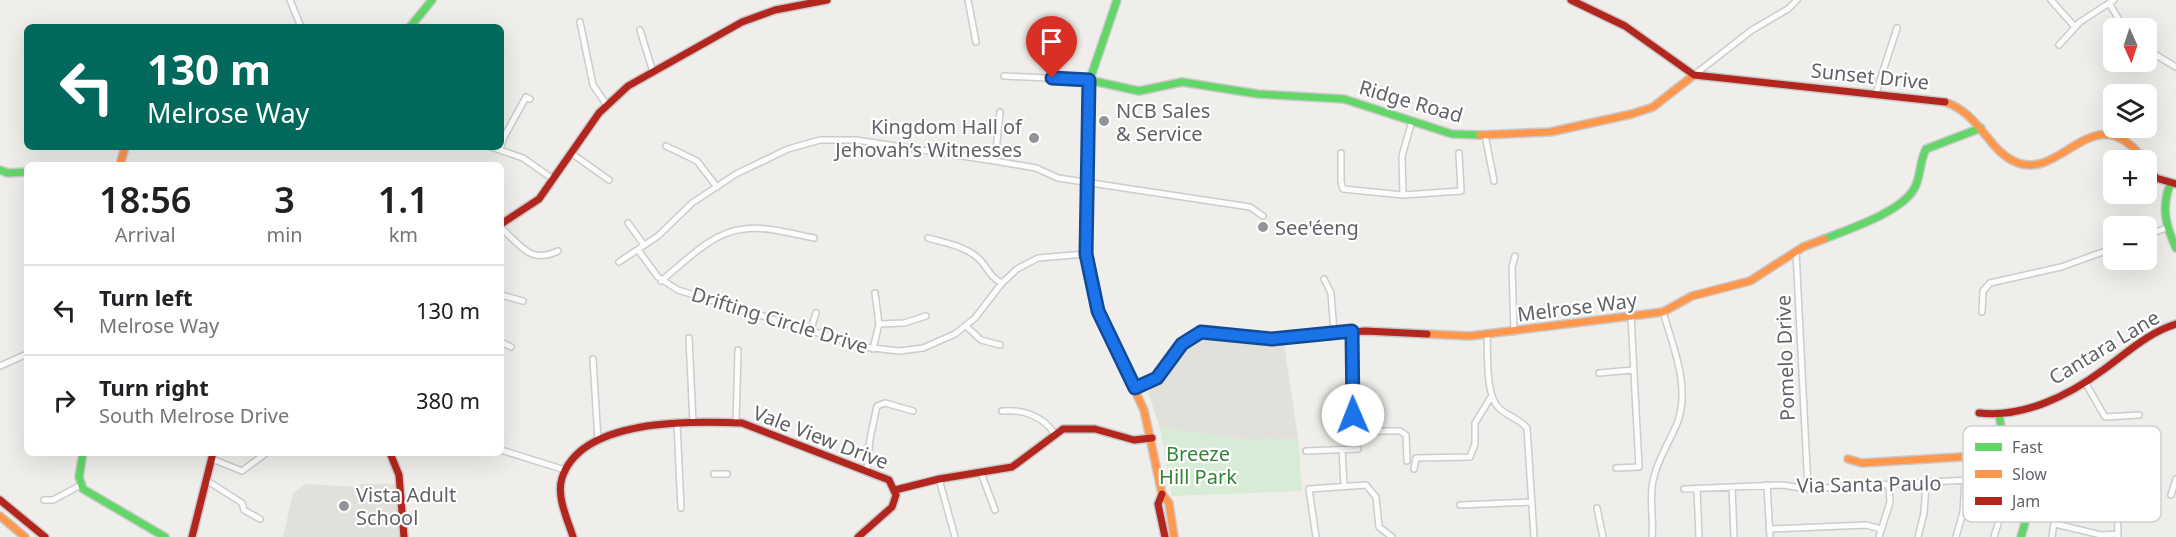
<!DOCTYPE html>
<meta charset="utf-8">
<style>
body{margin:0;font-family:"Noto Sans",sans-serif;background:#f2f2f2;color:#202124;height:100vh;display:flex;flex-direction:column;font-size:22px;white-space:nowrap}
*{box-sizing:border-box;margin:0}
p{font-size:20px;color:#757577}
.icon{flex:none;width:33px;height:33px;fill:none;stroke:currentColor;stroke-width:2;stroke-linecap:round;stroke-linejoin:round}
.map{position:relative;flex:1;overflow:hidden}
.sheet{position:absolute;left:24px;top:162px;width:480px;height:294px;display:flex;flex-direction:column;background:#fff;border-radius:9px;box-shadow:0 6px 24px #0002}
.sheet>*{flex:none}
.guide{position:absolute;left:24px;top:24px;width:480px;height:126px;border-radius:9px;box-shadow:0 6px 24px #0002;background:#00695c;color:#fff;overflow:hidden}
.needle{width:39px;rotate:177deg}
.tools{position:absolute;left:2103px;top:18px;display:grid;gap:12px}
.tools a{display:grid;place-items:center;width:54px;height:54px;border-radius:9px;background:#fff;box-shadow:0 6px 24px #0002;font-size:30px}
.pin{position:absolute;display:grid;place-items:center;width:51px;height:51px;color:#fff;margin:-62px -26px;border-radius:50% 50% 50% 0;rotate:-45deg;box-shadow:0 0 6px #0007}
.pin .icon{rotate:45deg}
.me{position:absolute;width:66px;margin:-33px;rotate:359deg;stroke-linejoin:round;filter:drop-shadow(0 0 4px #0008)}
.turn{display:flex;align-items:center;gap:21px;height:126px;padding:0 24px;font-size:27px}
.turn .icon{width:78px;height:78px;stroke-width:2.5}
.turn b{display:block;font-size:42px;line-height:51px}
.eta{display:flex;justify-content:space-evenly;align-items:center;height:102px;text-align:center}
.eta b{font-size:36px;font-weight:600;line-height:42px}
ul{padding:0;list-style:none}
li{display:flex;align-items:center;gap:18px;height:90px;padding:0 24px;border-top:2px solid #e0e0e0}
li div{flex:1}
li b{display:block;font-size:22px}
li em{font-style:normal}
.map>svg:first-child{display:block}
.education{fill:#e2e0da}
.green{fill:#d8ebd6}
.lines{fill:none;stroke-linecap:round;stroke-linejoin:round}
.street-casing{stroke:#cbcccc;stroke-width:8}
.fast-casing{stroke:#cacacb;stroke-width:10}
.slow-casing{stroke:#cacacb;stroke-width:10}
.jam-casing{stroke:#cacacb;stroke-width:10}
.street{stroke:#fdfcfc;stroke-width:5}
.fast{stroke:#63d668;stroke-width:7}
.slow{stroke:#ff974d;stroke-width:7}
.jam{stroke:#b3261e;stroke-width:7}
.route-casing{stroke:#114b97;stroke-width:15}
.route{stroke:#1a73e8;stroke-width:10}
.poi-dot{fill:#919496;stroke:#fff;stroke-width:2}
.labels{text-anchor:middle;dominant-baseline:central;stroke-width:4.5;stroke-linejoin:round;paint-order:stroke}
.street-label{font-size:20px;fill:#5f6368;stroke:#fff}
.poi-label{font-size:20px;fill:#5f6368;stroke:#fff;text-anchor:start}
.park-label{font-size:20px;fill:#348238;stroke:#fff}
.key{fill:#fff;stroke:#cfd0d2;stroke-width:1.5}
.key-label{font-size:16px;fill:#5f6368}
</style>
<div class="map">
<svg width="2176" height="537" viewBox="0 0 2176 537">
<rect width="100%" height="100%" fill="#efeeea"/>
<path class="education" d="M1208 336 1284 343 1298 438 1254 440 1160 428 1148 392 1163 380 1184 346Z
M306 484 358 487 360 484H396L400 537H283L293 493Z"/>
<path class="green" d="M1160 428 1254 440 1298 438 1302 491 1172 496Z"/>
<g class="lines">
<defs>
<path id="street" d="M290 0 301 27
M968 0 976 42
M2051 0 2075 27
M2109 3 2124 28
M580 22 593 85 606 104
M640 30 653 72
M2059 45 2080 22 2114 0
M2146 49 2176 67
M1694 75 1752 30 1788 9 1797 0
M1004 76 1089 80
M1876 93 1897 28
M1485 135 1494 181
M666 146 697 161 717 187
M491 147 523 158 553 179
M500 149 504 137 526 97 530 99
M571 153 609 180
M1341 153V182L1343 189 1403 195 1461 191 1459 153
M995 161 1000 112
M1403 195 1402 156 1412 121
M628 223 644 245
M501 228C523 247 530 264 558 251
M2146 235 2167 228
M928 238C945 243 965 246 978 258 988 267 989 277 1002 283
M638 250 658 277 678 290 864 347 899 351 923 348 955 334 975 318 1002 283 1017 269 1038 258 1086 254
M1796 252 1808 489
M619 262 658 236 692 203 736 174 788 149 820 140H856L995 161 1036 168 1058 178 1250 207 1263 216
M1324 279 1331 293 1334 333
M661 281C686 261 712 232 744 229 767 226 792 234 814 238
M501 295 523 301
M1982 312 1983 291 1990 283 2061 267 2114 248
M879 324 904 323 926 316
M966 326 981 340 1000 345
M811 329 816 313
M1352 331 1353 415 1367 431H1400L1406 435 1407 461
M1514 332 1512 267 1515 256
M1487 335C1488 354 1485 397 1500 409 1508 416 1519 419 1527 428L1534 537
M689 338 693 423
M501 342 511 347
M873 349 879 324 875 293
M593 359 598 441
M0 366 27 354
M1599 373 1633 370
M2085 382 2105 417 2139 415
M1002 411C1022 409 1043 416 1054 433
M736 423 738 350
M677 424 681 508
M501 450 565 470
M1342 450 1344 485
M1306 451 1358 449
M212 459 242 471 266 453
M1616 468 1639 467 1631 316
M1414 469 1416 458 1470 457 1475 444V423L1491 397
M867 471 870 439 877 406 885 403 913 411
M981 473 995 510
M714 474H727
M939 479 955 537
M206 480 242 503 244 510 260 519
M2028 483 2051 477 2114 484 2117 490 2118 537
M1767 485 1770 537
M1732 487 1734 537
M1697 488 1699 537
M1684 489 1783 485 1808 489 1985 479 2001 487 2004 504 1994 537
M2171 495 2176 479
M44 500H53L81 485
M1460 505 1531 502
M1597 508 1603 537
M2055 524 2101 535 2118 534
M1769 529 1866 525 1881 529
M1316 537 1309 489 1366 485 1376 497 1379 527 1392 537
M1652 537C1654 519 1649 499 1653 481 1657 459 1670 442 1678 421 1690 386 1673 346 1663 312
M1879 537 1890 502 1889 485
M1918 537 1924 513 1926 483
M1956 537 1963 512 1965 481
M2052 537 2060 478"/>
<path id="fast" d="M410 27 432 0
M1089 80 1139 91 1182 82 1258 94 1344 99 1452 134 1480 135
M0 170 8 173 27 172
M2170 185C2161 208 2166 226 2176 248
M1824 239C1849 229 1901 212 1914 189 1921 178 1919 162 1926 149L1981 128
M1109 335 1098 311 1086 254 1087 88 1117 0
M1999 414 2004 445 2028 483 2030 493V505L2021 537
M83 453 79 477 83 489 165 537"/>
<path id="slow" d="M1945 102C1981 114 1988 152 2018 163 2063 179 2095 94 2144 160
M1480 135 1550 132 1632 114 1653 107 1694 75
M120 165 125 147
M1427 334 1470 336 1663 312 1692 296 1750 281 1803 247 1824 239
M1109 335 1144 410 1162 494 1169 503 1174 537
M1848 459 1862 463 1993 455 2012 460
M0 516 25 537"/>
<path id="jam" d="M1571 0 1625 26 1694 75 1945 102
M2146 164 2156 178 2176 184
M501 224 539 199 599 113 628 86 742 22 775 10 827 0
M1135 388 1157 378 1182 343 1201 332 1272 339 1365 331 1427 334
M1979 413C2023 418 2068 396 2103 370 2127 353 2147 333 2176 324
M390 453 399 475 404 537
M895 490 939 479 1012 467 1063 429H1095L1134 440 1152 438
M1162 494 1158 504 1165 537
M0 500 45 537
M192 537 213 453
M573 537C568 520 556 497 562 478 581 418 691 421 742 423L889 480 896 495 892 507 858 537"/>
</defs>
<use href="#street" class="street-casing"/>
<use href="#fast" class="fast-casing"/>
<use href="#slow" class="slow-casing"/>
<use href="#jam" class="jam-casing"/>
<use href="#street" class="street"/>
<use href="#fast" class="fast"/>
<use href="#slow" class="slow"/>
<use href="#jam" class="jam"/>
</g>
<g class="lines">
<defs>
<path id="route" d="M1052 78 1089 80 1086 254 1098 311 1135 388 1157 378 1182 344 1201 332 1272 339 1352 331 1353 415"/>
</defs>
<use href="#route" class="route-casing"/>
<use href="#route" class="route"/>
</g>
<g class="poi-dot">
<circle cx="1104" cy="121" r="6"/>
<circle cx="1034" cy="138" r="6"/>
<circle cx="1263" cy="227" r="6"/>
<circle cx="344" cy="506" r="6"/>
</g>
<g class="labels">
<g class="street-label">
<text transform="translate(1870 76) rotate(6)">Sunset Drive</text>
<text transform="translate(1411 101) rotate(16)">Ridge Road</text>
<text transform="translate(1577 307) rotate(-7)">Melrose Way</text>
<text transform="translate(780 320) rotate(17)">Drifting Circle Drive</text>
<text transform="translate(2104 347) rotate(-31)">Cantara Lane</text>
<text transform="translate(1785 358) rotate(-92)">Pomelo Drive</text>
<text transform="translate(821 437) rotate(21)">Vale View Drive</text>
<text transform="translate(1869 484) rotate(-1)">Via Santa Paulo</text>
</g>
<g class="poi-label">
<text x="1116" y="110">NCB Sales<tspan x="1116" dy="23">&amp; Service</tspan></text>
<text x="1022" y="126" text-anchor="end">Kingdom Hall of<tspan x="1022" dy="23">Jehovah’s Witnesses</tspan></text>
<text x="1275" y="227">See'éeng</text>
<text x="356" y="494">Vista Adult<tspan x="356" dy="23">School</tspan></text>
</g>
<g class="park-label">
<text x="1198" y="453">Breeze<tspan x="1198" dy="23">Hill Park</tspan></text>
</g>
</g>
<rect x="1963" y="426" width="198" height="96" rx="9" class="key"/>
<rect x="1975" y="443" width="27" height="8" fill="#63d668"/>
<rect x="1975" y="470" width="27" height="8" fill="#ff974d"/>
<rect x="1975" y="497" width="27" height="8" fill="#b3261e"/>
<g class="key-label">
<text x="2012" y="453">Fast</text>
<text x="2012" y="480">Slow</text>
<text x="2012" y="507">Jam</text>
</g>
</svg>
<div class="tools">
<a><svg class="needle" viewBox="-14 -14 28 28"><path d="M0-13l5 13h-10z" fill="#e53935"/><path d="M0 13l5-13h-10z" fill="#757577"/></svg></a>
<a><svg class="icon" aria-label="layers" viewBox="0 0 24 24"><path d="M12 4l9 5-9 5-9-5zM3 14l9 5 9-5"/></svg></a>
<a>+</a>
<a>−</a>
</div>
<div class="pin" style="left:1052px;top:78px;background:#d93025"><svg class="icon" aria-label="arrive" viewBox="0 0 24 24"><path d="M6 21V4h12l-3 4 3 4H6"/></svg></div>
<svg class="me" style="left:1353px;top:415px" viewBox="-20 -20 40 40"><circle r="19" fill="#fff"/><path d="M0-13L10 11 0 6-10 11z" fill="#1a73e8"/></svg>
<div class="guide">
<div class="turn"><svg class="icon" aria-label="left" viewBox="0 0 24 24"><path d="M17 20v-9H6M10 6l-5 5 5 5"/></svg><div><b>130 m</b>Melrose Way</div></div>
</div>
<section class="sheet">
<div class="eta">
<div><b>18:56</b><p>Arrival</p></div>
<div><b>3</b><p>min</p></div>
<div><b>1.1</b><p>km</p></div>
</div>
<ul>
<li><svg class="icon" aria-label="left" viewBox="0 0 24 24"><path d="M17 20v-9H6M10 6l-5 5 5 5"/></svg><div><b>Turn left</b><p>Melrose Way</p></div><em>130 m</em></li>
<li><svg class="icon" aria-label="right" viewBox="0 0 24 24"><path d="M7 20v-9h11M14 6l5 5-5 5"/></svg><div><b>Turn right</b><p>South Melrose Drive</p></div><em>380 m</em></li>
</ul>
</section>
</div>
